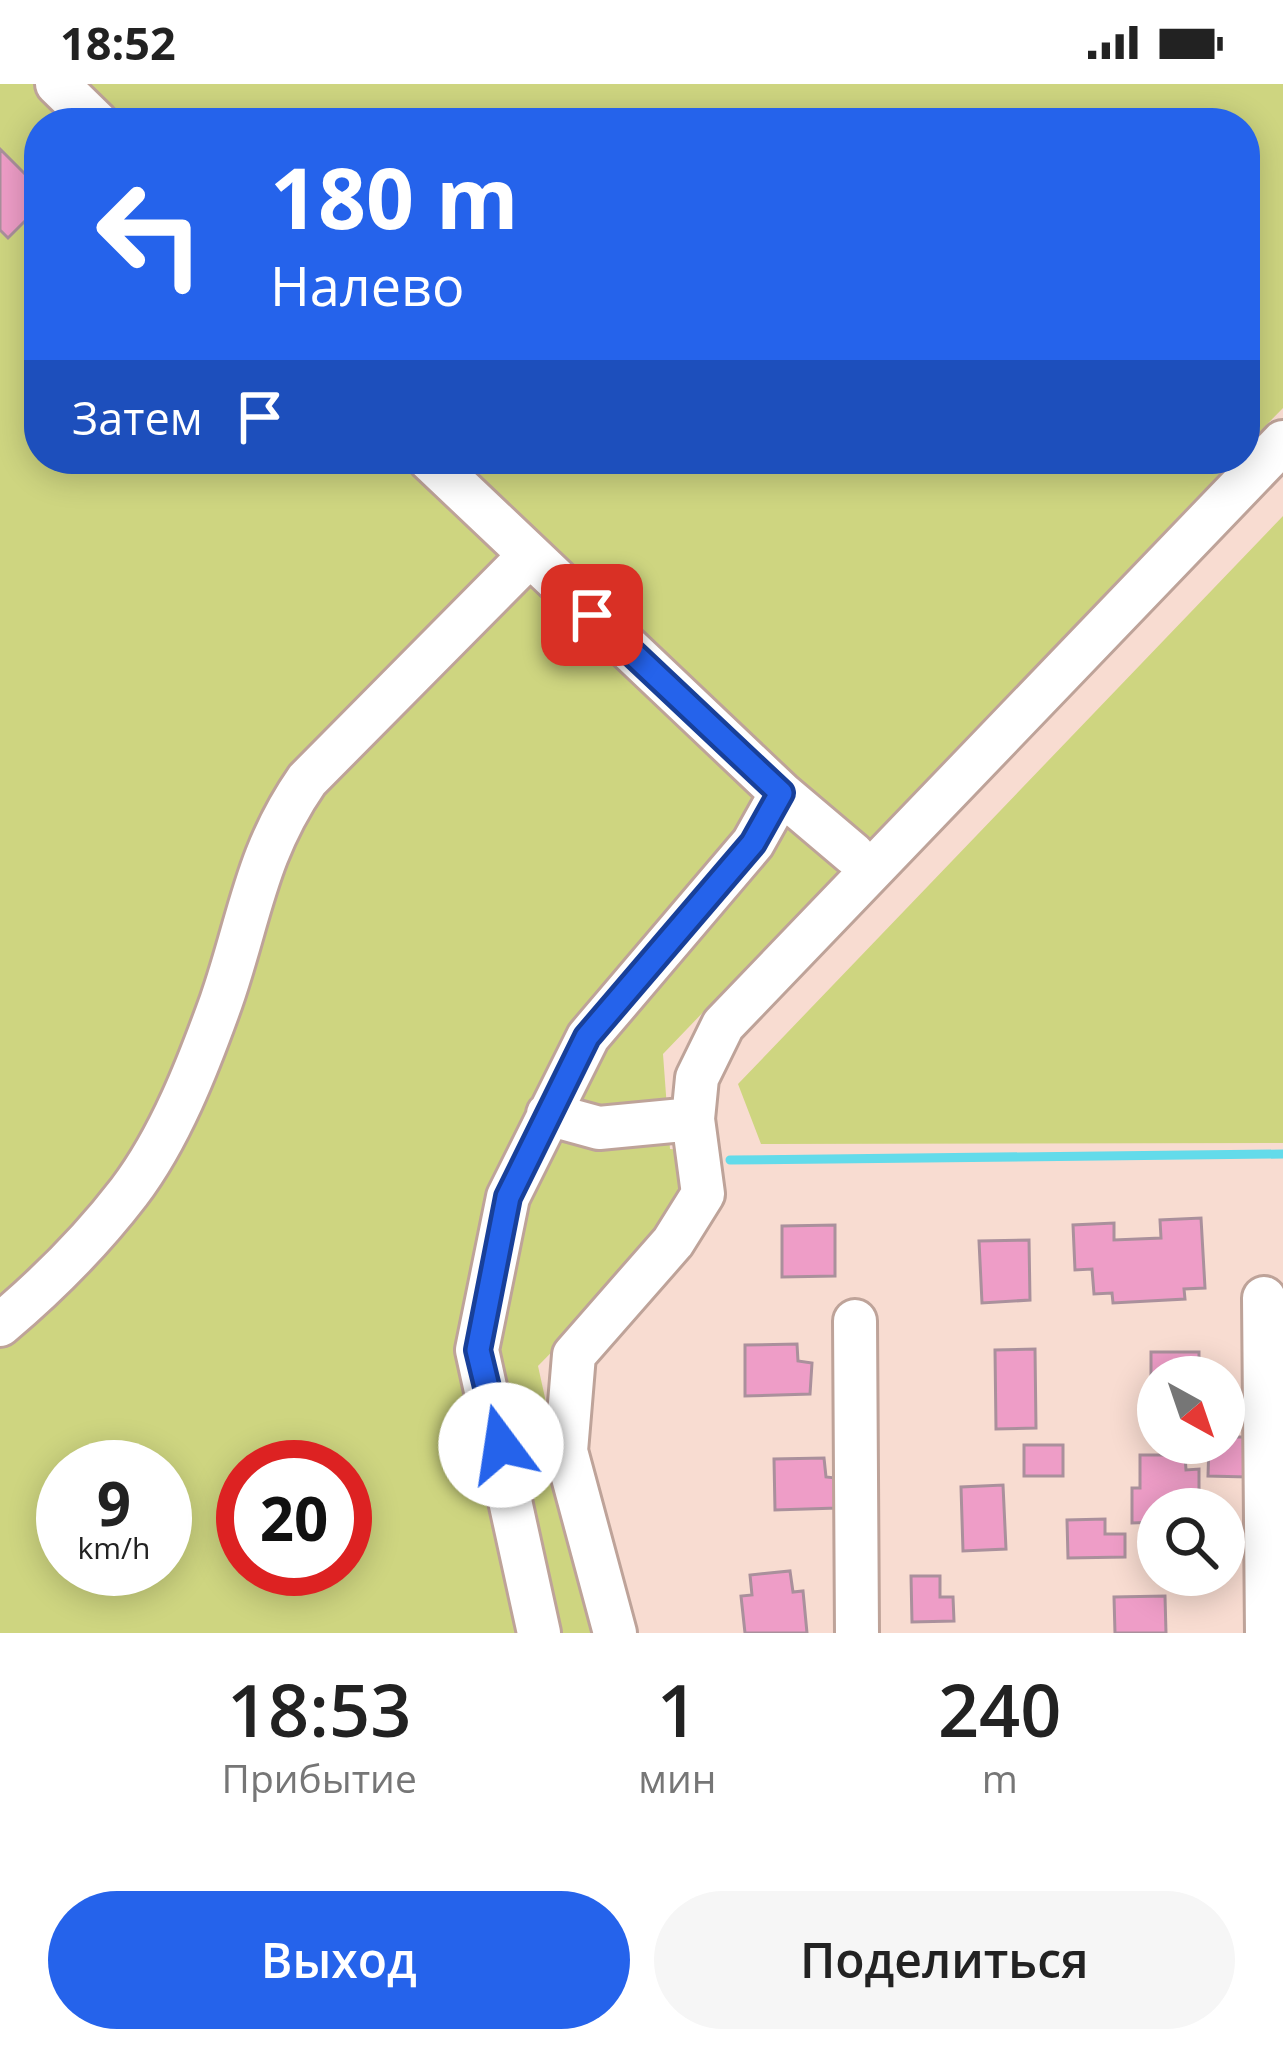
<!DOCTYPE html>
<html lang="ru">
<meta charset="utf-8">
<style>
body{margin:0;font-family:"Open Sans",sans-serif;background:#f6f6f6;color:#222;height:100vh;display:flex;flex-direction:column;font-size:45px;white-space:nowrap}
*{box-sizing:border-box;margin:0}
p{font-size:39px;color:#767676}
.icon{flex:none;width:66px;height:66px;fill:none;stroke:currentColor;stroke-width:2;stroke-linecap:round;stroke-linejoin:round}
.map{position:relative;height:1549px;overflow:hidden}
.panel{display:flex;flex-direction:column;background:#fff;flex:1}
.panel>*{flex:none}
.top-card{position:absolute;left:24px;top:24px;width:1236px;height:366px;border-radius:48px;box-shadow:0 6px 30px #0003;background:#2563eb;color:#fff;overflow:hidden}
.needle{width:78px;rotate:140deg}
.fabs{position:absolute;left:1137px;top:1272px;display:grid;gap:24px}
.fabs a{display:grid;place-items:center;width:108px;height:108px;border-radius:50%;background:#fff;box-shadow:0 6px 30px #0003;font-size:60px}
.speed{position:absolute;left:36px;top:1356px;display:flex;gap:24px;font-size:60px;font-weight:700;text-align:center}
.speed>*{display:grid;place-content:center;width:156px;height:156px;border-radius:50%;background:#fff;box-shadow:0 6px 30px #0003;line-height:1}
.speed small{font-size:30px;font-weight:400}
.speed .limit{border:18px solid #d22;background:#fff;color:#111}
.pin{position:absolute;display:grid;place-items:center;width:102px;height:102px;color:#fff;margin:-51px;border-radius:24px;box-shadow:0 6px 18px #0006}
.me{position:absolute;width:132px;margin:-66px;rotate:346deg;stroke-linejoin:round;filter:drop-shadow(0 0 9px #0008)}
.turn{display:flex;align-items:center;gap:42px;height:252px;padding:0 48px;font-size:54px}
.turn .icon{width:156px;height:156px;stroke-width:2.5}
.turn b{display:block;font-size:84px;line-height:102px}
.then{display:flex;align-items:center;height:114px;padding:0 48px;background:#0003;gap:24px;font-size:45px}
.eta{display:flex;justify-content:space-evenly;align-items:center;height:204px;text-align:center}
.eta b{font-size:72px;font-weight:600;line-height:84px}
.action{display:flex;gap:24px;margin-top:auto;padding:24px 48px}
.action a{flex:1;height:138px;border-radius:72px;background:#2563eb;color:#fff;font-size:48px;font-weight:600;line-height:138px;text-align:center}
.action a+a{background:#f6f6f6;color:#222}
.status{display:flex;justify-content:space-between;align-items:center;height:84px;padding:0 60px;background:#fff;direction:ltr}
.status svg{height:33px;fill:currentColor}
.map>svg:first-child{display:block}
.green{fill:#ced580;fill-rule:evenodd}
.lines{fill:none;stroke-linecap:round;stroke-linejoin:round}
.stream{stroke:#63dbea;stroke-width:9}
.building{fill:#ee9dc7;stroke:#aa909c;stroke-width:3}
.minor-casing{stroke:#bea399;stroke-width:48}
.minor{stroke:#fff;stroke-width:42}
.route-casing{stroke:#184099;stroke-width:30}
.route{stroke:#2563eb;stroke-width:21}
</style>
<div class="status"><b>18:52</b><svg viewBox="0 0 49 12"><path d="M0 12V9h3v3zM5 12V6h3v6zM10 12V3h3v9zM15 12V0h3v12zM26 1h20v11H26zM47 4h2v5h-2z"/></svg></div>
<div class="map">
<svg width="1283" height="1549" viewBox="0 0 1283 1549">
<rect width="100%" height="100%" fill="#f8dcd1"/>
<path class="green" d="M0 0H1283V324L1245 363V39H39V375H1234L663 970 670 1065 682 1066 690 1102 673 1144 538 1282 597 1549H0ZM63 1383H165V1485H63ZM243 1383H345V1485H243Z
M1283 432V1059L761 1060 738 1000Z"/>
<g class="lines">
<path class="stream" d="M730 1076 1283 1070"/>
</g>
<path class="building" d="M0 65 39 104V123L8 154 0 146Z
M1201 1134 1205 1204 1184 1205 1185 1215 1113 1219 1112 1209 1094 1210 1092 1185 1075 1186 1073 1141 1114 1139V1156L1161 1154 1160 1136Z
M835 1141V1192L782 1193V1142Z
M1029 1156 1030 1216 982 1219 979 1157Z
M797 1260 798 1277 812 1279 810 1310 745 1312V1261Z
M1035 1265 1036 1344 996 1345 995 1266Z
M1151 1268H1199V1293H1158V1327H1151Z
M1224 1353H1248L1247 1393 1208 1392 1209 1359H1224Z
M1024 1361H1063V1392H1024Z
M1140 1371H1185L1186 1386 1199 1385V1425H1158V1438L1132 1439V1404H1140Z
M824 1374 826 1393 836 1394 837 1424 775 1426 774 1375Z
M1003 1401 1006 1465 963 1467 961 1403Z
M1105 1435V1450H1125V1473L1068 1474 1067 1436Z
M790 1487 793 1508 803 1507 807 1549H745L741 1512 752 1511 750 1491Z
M911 1492H940V1513H953L954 1537 912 1538Z
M1165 1512 1166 1549H1115L1114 1513Z"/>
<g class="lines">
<defs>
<path id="minor" d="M57 0 97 39
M429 375 781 709 853 770
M548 1030 599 1044 693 1035
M1264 1214 1267 1549
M855 1237 857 1549
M0 1241C45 1203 93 1155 129 1108 170 1054 198 982 221 918 250 835 255 771 307 696L530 471
M539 1549 477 1266 508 1113 588 953 753 759 781 709
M615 1549 566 1367 574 1271 673 1158 703 1110 693 1035 697 994 723 941 1283 358"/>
</defs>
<use href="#minor" class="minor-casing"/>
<use href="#minor" class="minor"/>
</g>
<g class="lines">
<defs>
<path id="route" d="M501 1361 478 1266 508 1113 587 953 753 759 781 709 592 531"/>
</defs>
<use href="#route" class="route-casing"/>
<use href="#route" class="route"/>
</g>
</svg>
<div class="fabs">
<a><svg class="needle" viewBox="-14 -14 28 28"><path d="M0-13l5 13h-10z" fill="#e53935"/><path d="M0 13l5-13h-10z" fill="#767676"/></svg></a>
<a><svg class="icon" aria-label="search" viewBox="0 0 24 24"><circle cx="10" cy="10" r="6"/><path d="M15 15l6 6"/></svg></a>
</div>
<div class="speed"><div>9<small>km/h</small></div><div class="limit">20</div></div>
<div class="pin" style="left:592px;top:531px;background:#d93025"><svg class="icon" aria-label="arrive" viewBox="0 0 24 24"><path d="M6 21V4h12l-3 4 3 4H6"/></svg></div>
<svg class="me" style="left:501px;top:1361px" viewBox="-20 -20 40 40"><circle r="19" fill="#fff"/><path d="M0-13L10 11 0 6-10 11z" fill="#2563eb"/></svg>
<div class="top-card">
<div class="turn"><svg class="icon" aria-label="left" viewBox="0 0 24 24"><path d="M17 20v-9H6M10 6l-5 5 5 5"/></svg><div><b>180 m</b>Налево</div></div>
<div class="then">Затем<svg class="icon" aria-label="arrive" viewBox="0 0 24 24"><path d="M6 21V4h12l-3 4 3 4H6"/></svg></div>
</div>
</div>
<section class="panel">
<div class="eta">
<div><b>18:53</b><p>Прибытие</p></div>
<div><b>1</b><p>мин</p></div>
<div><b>240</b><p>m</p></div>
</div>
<div class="action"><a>Выход</a><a>Поделиться</a></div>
</section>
